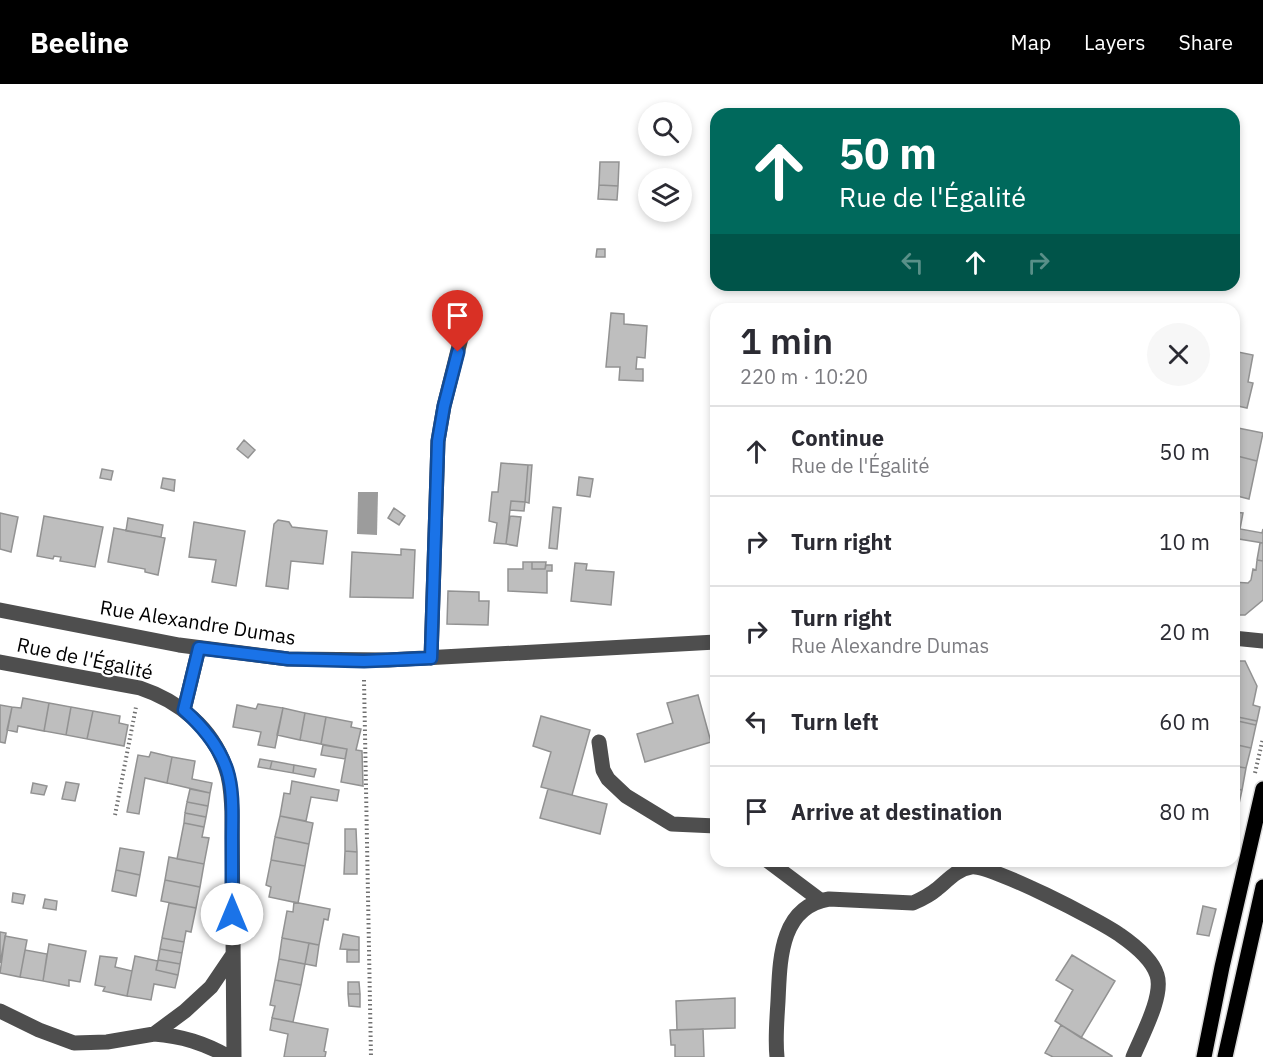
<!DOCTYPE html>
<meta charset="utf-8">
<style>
body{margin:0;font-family:"IBM Plex Sans",sans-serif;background:#f7f7f7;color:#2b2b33;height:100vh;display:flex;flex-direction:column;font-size:22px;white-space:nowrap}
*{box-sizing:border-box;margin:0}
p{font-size:20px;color:#7c7c81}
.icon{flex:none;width:33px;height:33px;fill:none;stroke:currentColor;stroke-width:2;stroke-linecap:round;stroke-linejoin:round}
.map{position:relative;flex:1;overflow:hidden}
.drawer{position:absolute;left:710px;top:219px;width:530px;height:564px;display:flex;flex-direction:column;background:#fff;border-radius:18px;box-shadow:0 3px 9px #0003}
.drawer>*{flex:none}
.top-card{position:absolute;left:710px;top:24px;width:530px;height:183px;border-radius:18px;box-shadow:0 3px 9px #0003;background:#00695c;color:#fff;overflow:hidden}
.controls{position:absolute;left:638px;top:18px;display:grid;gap:12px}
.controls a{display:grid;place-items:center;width:54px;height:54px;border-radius:50%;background:#fff;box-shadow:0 3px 9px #0003;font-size:30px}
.pin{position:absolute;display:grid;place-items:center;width:51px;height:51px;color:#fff;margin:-62px -26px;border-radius:50% 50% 50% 0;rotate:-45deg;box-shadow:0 0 6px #0007}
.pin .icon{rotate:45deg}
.me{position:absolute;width:66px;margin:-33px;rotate:0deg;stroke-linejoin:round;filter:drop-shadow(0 0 4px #0008)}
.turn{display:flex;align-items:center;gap:21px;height:126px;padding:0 30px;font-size:27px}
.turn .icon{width:78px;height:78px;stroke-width:2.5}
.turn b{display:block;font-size:42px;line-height:51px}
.lanes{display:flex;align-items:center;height:57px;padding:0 30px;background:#0003;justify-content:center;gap:30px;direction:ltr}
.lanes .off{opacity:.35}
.round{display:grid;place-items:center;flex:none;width:63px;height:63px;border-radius:32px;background:#f7f7f7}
.headline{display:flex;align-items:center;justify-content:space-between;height:102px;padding:0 30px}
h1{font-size:36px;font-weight:600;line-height:45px}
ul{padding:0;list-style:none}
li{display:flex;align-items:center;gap:18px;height:90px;padding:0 30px;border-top:2px solid #e1e1e2}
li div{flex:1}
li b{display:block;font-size:22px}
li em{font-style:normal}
header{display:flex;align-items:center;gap:36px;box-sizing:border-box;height:84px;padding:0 30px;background:#000;color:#fff}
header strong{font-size:28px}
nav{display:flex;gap:33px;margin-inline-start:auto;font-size:21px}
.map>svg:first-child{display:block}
.water{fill:#9c9c9c}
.building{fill:#bebebe;stroke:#929292;stroke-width:1.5}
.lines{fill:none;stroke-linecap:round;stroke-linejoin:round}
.major-casing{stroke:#dbdbdb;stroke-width:18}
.path{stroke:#707070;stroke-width:4;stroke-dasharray:1.5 3;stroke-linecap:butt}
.minor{stroke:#4e4e4e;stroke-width:15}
.major{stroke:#000;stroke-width:15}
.route-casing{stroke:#114b97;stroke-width:15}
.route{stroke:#1a73e8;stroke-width:10}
.labels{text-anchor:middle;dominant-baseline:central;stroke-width:4.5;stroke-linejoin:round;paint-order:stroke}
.street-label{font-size:20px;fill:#000;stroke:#fff}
</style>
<header>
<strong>Beeline</strong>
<nav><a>Map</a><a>Layers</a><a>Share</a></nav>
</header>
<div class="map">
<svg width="1263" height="973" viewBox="0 0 1263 973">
<rect width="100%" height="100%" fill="#fff"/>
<path class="water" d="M358 408H378L377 451 357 450Z"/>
<path class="building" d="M600 78H619L618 102 599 101Z
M599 101 618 102 617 116 598 115Z
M597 165H605V173H596Z
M611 229 624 230V240L647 242 645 274 637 273 636 285H643V297L619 296 620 283H606Z
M1233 267 1253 271 1248 298 1253 299 1247 324 1233 321Z
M1233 343 1263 349 1257 377 1233 371Z
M244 356 255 366 248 374 237 365Z
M1233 371 1257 377 1249 415 1233 411Z
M501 379 528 381 525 418 511 417 506 460 494 459 497 439 489 437 492 408H498Z
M528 381H532L529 419 525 418Z
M102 385 113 387 111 396 100 394Z
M579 393 593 395 590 413 577 411Z
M163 394 175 396 174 407 161 404Z
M511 417 525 418 524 427 510 426Z
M553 423 561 424 557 465 549 464Z
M394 424 405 432 399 441 388 434Z
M1233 428 1243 429 1240 445 1262 449 1263 445V459L1233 454Z
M0 429 18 433 11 468 0 465Z
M44 432 103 443 95 483 60 477 61 473 54 472 53 475 37 472Z
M510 432 521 433 517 462 506 460Z
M128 434 163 441 161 453 126 447Z
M278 436 289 438 292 443 327 447 323 480 291 477 288 505 266 502 274 440Z
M194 438 245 447 236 502 212 498 216 476 189 473Z
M114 444 165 454 158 491 145 488V485L108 478Z
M1260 459H1263V477L1257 476Z
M401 465 415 466 413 514 350 513 352 468 401 471Z
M1257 476 1263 477V516L1245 531H1234L1235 511H1233V498L1248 499 1251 496 1253 485 1256 486Z
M523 478H532V485H545L546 481H552V487H547V509L508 507V485H523Z
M532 478H546L545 485H532Z
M575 479 587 480 586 486 614 488 611 521 571 517Z
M448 507 479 508V517H489L488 541 447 540Z
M1233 577H1245L1257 602 1253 621 1260 623 1257 637 1233 632Z
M698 611 711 658 645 678 637 650 673 639 667 619Z
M23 614 49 619 44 647 18 642 17 648 7 646 12 623 21 624Z
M49 619 71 623 66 651 44 647Z
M258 620 283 624 275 664 258 661 261 648 233 643 237 621 256 625Z
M0 621 12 623 5 659 0 658Z
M71 623 93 627 87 655 66 651Z
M283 624 305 629 300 656 277 651Z
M93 627 120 632 119 639 128 641 124 662 87 655Z
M305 629 326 633 321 660 300 656Z
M541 632 590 646 572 711 541 703 551 668 533 662Z
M1233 632 1257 637 1256 641 1233 636Z
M326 633 352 638 351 643 361 645 356 666 362 667 363 702 341 698 347 665 321 660Z
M1233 636 1256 641 1251 664 1233 660Z
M1233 660 1251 664 1246 684 1233 682Z
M323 661 347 665 345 675 321 671Z
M151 668 172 673 167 699 145 694 139 730 127 728 138 671 149 673Z
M172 673 195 677 192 695 212 699 210 709 167 699Z
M260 675 272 677 270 685 258 683Z
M272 677 294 681 293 689 270 685Z
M294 681 316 685 314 693 293 689Z
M1233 682 1246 684 1242 706 1233 704Z
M292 697 339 706 337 717 311 713 306 737 280 732 284 709 290 710Z
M66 698 79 700 75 717 62 715Z
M33 699 47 702 44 711 31 709Z
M1233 704 1242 706 1237 729 1233 728Z
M190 705 210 709 208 722 187 718Z
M548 705 607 720 600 750 540 734Z
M187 718 208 722 206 733 185 729Z
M185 729 206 733 204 743 184 739Z
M280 732 313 739 309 760 275 753Z
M184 739 204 743 202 753 209 754 204 780 177 775Z
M345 745H356L357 768 345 767Z
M275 753 309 760 305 782 271 776Z
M120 764 144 768 140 791 116 786Z
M345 767 357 768V790H344Z
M169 773 204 780 200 803 165 796Z
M271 776 305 782 298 819 269 813 271 803 266 801Z
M116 786 140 791 136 812 112 807Z
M165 796 200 803 196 824 161 817Z
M13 809 25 811 23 820 12 818Z
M45 815 57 817 56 826 43 824Z
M294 818 330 825 328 836 324 835 319 861 282 854 287 827 293 828Z
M169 819 196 824 191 848 186 847 184 858 162 854Z
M1203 822 1216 825 1209 852 1197 850Z
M0 848 6 849 0 879Z
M343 850 359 853V866L340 865Z
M5 852 27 856 20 893 0 889Z
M162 854 184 858 182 869 160 865Z
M282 854 309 859 305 880 279 875Z
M309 859 319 861 316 882 305 880Z
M49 860 86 867 80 898 69 896V902L43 897Z
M160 865 182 869 180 880 158 876Z
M25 866 47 870 43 897 20 893Z
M347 866H359V878H347Z
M1072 871 1115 897 1081 954 1055 937 1073 906 1056 896Z
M100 872 117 874 115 883 132 887 127 912 103 907 105 903 95 901Z
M135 872 158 877 156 886 178 891 175 904 154 900 151 916 127 912Z
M279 875 305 880 301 901 275 896Z
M158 876 180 880 178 891 156 886Z
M275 896 301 901 293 938 272 934 275 922 270 921Z
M348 898H359L360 910H348Z
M348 910H360V923L349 922Z
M735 914V944L677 946 676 917Z
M272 934 328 945 324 967 326 968 325 973H284L288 950 270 946Z
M1061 941 1112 972V973H1053L1045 969Z
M703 945 704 973H675V961H671L670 946Z"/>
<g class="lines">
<defs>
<path id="major" d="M1204 973 1222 883 1263 705
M1225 973 1263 803"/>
</defs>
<use href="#major" class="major-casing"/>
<path class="path" d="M364 596 371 973
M1255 689 1263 654
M115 731 136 623"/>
<path class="minor" d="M0 526 179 561 288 575 388 576 716 558
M1233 554 1263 557
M431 574 438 357 444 322 462 250
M0 578 140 604C179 617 213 644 226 685 231 698 231 713 232 727L234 973
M184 626 199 564
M599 658 603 686 608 695 626 712 672 740 716 742
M768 777 820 816
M0 927 39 946 74 959 107 958 154 950 185 927 211 903 232 872
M154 950C182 952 204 959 229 973
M777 973C775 955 777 935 778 917 780 878 779 823 829 815L913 819C922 815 930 811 937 805 947 797 957 785 971 783 990 780 1101 837 1120 851 1133 860 1152 875 1157 891 1164 912 1141 953 1133 973"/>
<use href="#major" class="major"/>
</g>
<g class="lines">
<defs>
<path id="route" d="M232 830C232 805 232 780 232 755 232 733 234 708 227 686 219 662 202 642 184 626L199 564 288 575 364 577 431 574 438 357 444 322 458 268"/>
</defs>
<use href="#route" class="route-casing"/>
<use href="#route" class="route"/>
</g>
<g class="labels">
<g class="street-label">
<text transform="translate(198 538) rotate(9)">Rue Alexandre Dumas</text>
<text transform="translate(85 574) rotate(12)">Rue de l'Égalité</text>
</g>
</g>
</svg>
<div class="controls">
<a><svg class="icon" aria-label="search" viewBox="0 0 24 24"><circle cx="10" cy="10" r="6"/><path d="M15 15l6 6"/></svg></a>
<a><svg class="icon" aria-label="layers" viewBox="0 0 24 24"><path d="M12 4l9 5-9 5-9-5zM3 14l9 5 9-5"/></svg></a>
</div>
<div class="pin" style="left:458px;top:268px;background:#d93025"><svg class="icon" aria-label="arrive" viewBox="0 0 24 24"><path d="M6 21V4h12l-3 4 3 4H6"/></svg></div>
<svg class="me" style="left:232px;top:830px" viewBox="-20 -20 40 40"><circle r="19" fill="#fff"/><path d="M0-13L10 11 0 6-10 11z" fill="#1a73e8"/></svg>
<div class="top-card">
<div class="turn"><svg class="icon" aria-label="ahead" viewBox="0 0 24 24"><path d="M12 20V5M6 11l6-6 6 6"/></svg><div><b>50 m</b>Rue de l'Égalité</div></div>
<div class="lanes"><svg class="icon off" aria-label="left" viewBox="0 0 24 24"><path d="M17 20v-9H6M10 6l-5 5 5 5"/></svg><svg class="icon" aria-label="ahead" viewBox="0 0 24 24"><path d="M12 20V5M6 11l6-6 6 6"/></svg><svg class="icon off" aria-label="right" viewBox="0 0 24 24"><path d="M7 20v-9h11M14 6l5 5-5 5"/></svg></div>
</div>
<section class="drawer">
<div class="headline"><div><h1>1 min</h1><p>220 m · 10:20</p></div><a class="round"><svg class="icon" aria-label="close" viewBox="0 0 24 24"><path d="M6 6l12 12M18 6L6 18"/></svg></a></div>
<ul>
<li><svg class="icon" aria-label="ahead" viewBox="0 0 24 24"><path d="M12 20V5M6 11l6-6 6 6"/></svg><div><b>Continue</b><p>Rue de l'Égalité</p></div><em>50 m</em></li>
<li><svg class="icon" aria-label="right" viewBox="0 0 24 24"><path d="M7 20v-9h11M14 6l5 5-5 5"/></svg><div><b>Turn right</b></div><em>10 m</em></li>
<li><svg class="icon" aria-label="right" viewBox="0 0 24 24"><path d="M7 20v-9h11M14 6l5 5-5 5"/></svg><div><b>Turn right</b><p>Rue Alexandre Dumas</p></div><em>20 m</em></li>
<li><svg class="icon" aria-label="left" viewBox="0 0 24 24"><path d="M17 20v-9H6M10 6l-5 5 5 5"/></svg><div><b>Turn left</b></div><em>60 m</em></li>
<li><svg class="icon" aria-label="arrive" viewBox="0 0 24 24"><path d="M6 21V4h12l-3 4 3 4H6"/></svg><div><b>Arrive at destination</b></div><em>80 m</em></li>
</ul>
</section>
</div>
